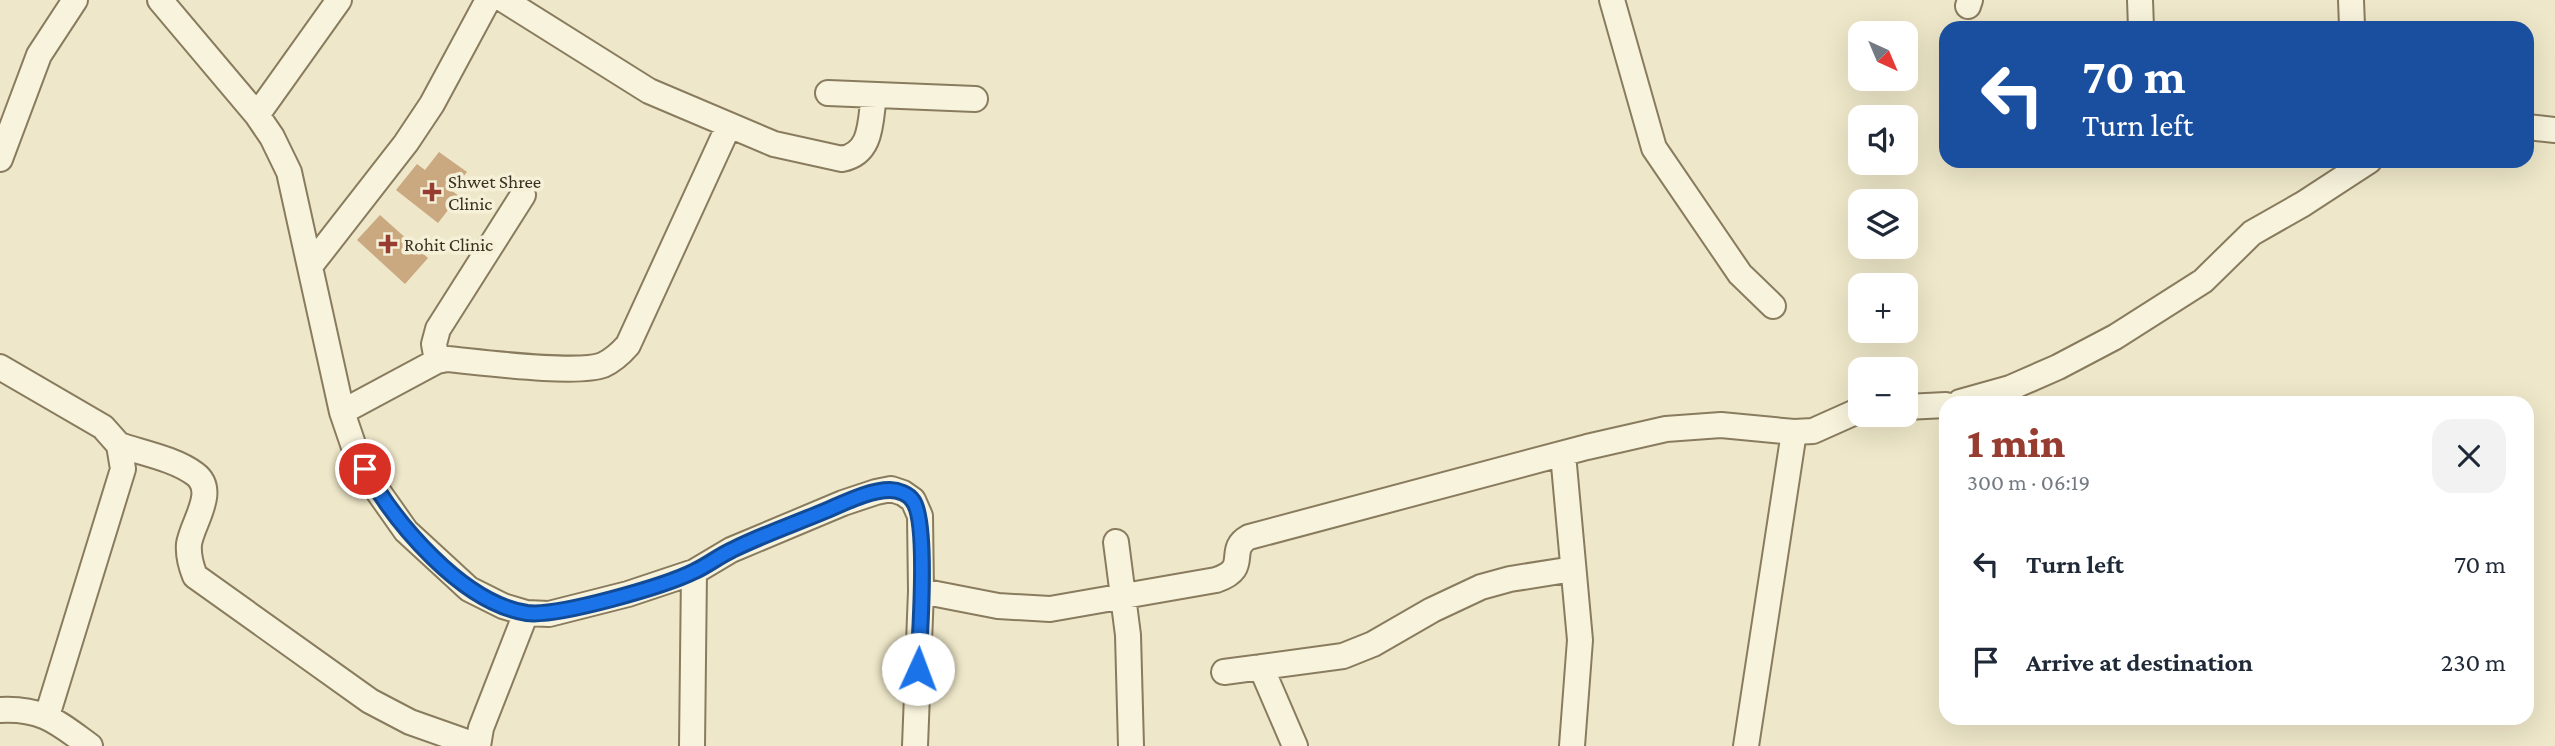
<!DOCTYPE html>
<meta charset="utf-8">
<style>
body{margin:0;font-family:"Crimson Pro",serif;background:#f2f2f3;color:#1f2937;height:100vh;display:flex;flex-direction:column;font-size:26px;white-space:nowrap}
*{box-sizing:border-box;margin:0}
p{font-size:23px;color:#747a83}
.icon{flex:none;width:38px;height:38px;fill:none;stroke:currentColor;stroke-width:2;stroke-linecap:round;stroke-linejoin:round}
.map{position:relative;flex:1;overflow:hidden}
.side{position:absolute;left:1939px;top:396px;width:595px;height:329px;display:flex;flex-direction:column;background:#fff;border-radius:21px;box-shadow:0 7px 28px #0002}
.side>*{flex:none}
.top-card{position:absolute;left:1939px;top:21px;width:595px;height:147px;border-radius:21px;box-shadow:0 7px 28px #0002;background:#1a4fa0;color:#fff;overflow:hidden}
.needle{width:46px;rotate:136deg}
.buttons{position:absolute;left:1848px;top:21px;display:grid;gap:14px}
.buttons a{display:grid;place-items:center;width:70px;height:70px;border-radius:14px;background:#fff;box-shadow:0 7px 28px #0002;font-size:35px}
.pin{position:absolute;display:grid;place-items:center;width:60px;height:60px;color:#fff;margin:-30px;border:4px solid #fff;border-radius:50%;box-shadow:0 2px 7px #0007}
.me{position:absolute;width:77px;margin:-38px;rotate:2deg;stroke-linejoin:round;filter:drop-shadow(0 0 5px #0008)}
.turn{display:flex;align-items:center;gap:24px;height:147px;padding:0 28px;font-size:32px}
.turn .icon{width:91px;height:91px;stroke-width:2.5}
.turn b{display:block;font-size:49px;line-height:60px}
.round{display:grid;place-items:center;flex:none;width:74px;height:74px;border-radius:21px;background:#f2f2f3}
.overview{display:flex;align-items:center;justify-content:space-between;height:119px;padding:0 28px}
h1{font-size:42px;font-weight:800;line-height:52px;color:#973c30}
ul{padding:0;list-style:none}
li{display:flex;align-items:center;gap:21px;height:98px;padding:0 28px}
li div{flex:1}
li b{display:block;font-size:26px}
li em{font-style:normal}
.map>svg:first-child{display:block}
.building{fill:#caa880}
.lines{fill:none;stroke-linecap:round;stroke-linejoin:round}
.minor-casing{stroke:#897b5e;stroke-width:28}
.minor{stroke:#f8f3dc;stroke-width:24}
.route-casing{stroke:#114b97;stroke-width:18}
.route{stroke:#1a73e8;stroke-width:12}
.poi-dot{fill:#973c30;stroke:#f5f0d8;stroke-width:2.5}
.labels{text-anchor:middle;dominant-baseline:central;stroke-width:7;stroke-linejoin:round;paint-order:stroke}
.poi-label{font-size:19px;fill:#3a3121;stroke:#f5f0d8;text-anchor:start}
</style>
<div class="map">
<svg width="2555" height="746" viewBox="0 0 2555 746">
<rect width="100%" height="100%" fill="#eee7c9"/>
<path class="building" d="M439 152 467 172 452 191 459 196 438 223 396 190 417 164 425 170Z
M380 215 428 258 405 284 357 240Z"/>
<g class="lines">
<defs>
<path id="minor" d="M160 0 257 115 272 137 289 172 342 412 355 450 375 487 406 531 469 589 503 606 526 613 549 614 628 594 694 572 731 550 843 503 876 492 891 489 903 493 913 500 920 516 921 591 915 746
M504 0 649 91 774 144 842 159C873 153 870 121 874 95
M1612 0 1654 148 1740 274 1773 306
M2140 0 2141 28
M2351 0 2352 26
M1968 6 1970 0
M828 93 975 99
M257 115 339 0
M2527 127 2555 130
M0 159 39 55 75 0
M311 265 406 143 432 104 488 0
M437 361 434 344 438 329 523 195
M0 367 103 427 119 445 123 469 47 716
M1960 402 2010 388 2058 367 2115 337 2203 281 2252 233 2303 204 2369 161
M1906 407 1946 405
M342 412 437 361 447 359C480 362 577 375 603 365 614 360 621 353 628 345L729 125
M119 445C143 453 175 459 195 474 218 491 192 523 189 544 188 555 191 566 195 576L370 701 410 722 478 746 481 728 526 613
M1563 454 1580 640 1572 746
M1116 542 1128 635 1131 746
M921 591 998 606 1050 609 1216 580C1252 568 1225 550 1249 537L1587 447 1666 429 1721 425 1794 432 1813 431 1860 410
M1261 667 1295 746
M1224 672 1343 656 1373 644 1432 610 1481 587 1510 579 1573 569
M0 710C43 708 57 722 90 746
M692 746 694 572
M1746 746 1794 432"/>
</defs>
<use href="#minor" class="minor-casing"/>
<use href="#minor" class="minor"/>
</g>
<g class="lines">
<defs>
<path id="route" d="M365 469C395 523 462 603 527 613 558 617 665 586 695 571 708 565 719 556 732 550 762 535 794 524 825 511 844 503 869 490 890 490 898 490 909 494 913 501 928 521 920 638 918 669"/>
</defs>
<use href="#route" class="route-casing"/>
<use href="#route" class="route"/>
</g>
<g class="poi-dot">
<path d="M428.5 181.5h7v7h7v7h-7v7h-7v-7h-7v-7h7z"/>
<path d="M384.5 233.5h7v7h7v7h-7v7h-7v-7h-7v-7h7z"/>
</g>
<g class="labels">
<g class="poi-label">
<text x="448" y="181">Shwet Shree<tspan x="448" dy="22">Clinic</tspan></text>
<text x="404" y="244">Rohit Clinic</text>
</g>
</g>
</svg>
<div class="buttons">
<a><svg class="needle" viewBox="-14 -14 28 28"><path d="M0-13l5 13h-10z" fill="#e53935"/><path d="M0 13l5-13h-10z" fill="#747a83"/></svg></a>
<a><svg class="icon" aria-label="sound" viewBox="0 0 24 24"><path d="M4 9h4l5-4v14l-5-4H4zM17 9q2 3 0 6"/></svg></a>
<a><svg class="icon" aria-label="layers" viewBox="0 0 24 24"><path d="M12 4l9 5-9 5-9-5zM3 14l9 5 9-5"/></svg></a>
<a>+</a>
<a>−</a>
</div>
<div class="pin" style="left:365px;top:469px;background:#d93025"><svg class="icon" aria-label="arrive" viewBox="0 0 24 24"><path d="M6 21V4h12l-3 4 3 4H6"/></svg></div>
<svg class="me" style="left:918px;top:669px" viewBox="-20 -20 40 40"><circle r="19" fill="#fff"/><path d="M0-13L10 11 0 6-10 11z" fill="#1a73e8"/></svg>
<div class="top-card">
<div class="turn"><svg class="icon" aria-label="left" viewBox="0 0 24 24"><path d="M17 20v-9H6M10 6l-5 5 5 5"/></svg><div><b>70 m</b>Turn left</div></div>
</div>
<section class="side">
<div class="overview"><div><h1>1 min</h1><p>300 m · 06:19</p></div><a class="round"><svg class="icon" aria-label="close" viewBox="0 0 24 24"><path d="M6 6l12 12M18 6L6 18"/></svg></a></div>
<ul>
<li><svg class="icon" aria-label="left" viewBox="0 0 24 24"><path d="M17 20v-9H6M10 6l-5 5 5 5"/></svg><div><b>Turn left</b></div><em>70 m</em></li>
<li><svg class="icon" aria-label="arrive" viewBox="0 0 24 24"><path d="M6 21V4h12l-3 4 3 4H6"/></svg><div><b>Arrive at destination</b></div><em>230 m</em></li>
</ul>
</section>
</div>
